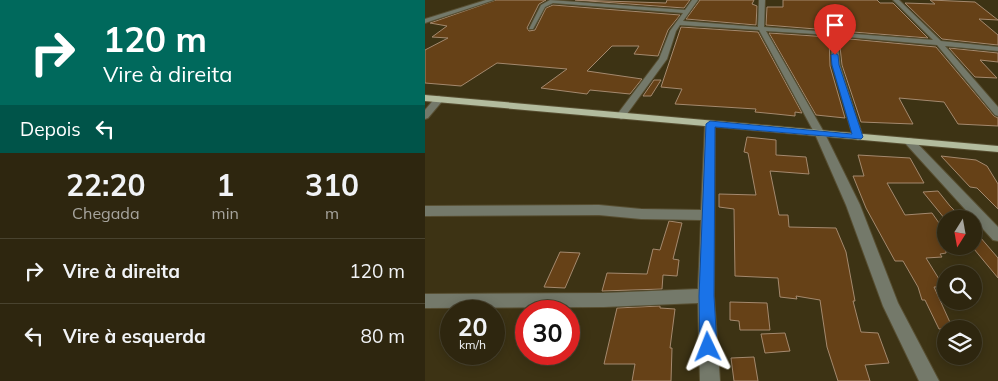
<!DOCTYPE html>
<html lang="pt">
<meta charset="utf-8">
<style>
body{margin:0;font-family:Mulish,sans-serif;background:#3a321d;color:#f1f3f6;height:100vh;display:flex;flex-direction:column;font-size:19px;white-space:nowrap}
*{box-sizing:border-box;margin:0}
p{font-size:16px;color:#a7a59e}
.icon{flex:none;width:28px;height:28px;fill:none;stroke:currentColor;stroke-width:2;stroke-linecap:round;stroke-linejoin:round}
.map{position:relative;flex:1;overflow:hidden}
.drawer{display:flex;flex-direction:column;background:#2e260f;width:425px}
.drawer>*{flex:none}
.hud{background:#00695c;color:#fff;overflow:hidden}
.needle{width:32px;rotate:191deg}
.tools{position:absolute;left:512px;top:210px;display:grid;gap:10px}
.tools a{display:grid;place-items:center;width:45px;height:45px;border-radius:50%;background:#2e260f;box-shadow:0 2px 12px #0003,0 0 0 1px #49432f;font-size:25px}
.speed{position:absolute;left:15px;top:300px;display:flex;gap:10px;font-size:25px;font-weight:700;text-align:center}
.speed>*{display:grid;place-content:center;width:65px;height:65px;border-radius:50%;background:#2e260f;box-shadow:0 2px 12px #0003,0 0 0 1px #49432f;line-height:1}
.speed small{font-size:12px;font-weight:400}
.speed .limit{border:8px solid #d22;background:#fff;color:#111}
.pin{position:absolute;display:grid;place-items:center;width:42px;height:42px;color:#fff;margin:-51px -21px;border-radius:50% 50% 50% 0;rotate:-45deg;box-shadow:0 0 5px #0007}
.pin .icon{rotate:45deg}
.me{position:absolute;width:55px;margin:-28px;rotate:358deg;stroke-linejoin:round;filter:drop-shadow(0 0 4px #0008)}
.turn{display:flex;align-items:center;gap:18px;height:105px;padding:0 20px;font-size:22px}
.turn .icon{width:65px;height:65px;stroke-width:2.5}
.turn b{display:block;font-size:35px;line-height:42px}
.then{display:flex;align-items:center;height:48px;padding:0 20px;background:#0003;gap:10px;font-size:19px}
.eta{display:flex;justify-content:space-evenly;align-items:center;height:85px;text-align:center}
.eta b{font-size:30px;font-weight:700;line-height:35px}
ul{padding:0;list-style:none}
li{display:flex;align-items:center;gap:15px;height:65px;padding:0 20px;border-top:1px solid #49432f}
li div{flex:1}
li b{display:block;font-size:19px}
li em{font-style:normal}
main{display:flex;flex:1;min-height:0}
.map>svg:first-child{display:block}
.building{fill:#664117;stroke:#a4896e}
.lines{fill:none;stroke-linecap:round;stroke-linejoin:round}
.minor-casing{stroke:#574e31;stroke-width:2}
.major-casing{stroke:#574e31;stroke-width:2}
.minor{fill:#74796a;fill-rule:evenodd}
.major{fill:#b3bc9e;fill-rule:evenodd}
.route{fill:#1a73e8;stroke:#114b97}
</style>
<main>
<section class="drawer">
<div class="hud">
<div class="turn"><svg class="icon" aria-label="right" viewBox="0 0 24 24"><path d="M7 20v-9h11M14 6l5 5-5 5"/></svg><div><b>120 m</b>Vire à direita</div></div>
<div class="then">Depois<svg class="icon" aria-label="left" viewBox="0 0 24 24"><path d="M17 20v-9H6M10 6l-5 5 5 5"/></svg></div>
</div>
<div class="eta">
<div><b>22:20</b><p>Chegada</p></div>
<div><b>1</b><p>min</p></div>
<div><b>310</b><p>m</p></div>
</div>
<ul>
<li><svg class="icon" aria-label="right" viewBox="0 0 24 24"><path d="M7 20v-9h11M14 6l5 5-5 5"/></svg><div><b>Vire à direita</b></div><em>120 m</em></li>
<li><svg class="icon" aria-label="left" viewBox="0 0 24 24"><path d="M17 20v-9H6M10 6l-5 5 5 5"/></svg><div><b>Vire à esquerda</b></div><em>80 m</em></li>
</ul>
</section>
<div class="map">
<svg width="573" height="381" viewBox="0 0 573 381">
<rect width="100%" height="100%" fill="#3d3314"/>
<path class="building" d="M71 0H121L114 4 102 28 104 31 110 30 121 8 128 5 255 15 243 30 233 56 209 54 214 46H187L162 71 217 79 205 94 165 90 162 94 116 88 142 69 72 63 36 86 0 83V50L23 38 7 37 22 26 5 23Z
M150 0 241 3 242 0H265L259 8Z
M275 0H329L327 4 332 6 331 25 261 19Z
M358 0H452L455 3H468L503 38 341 25 342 7H358Z
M505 0 550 2 573 20 554 19 573 35V45L517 39 480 3 510 4Z
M256 27 333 32 377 113 370 112V116L351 114 330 112 331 109 250 104 257 89 236 87Z
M344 33 404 37 405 66 420 118 391 115Z
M414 38 511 47 569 116 573 118V126L533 124 519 102 474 98 488 124 436 122 417 65Z
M524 48 573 53V62L555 60 572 78 550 77Z
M229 80H236L226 96H218Z
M322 137 351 140V155L381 157 384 174 345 171 354 215H363L364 227 411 228 421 252 430 301H428L436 332 453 333 464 363 440 365 445 381H413L402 347 395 300 371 296 372 299 355 297 353 278 310 276 309 209 294 207V194L331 195 323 153 319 152Z
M433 155 485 158 499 183H462L480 215 507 213 521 233V253L515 254 517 257 501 258 519 287H509L528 329H514L500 300H497L493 287 478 261H470L441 208 428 176H439Z
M516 156 551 160 562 166 573 184V209L552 188 545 187Z
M513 191 525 206 538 219H520L498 192Z
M244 221 257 223 248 259 254 260 252 276 238 275 237 289 177 291 182 273 222 274 228 249 235 250Z
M549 230 573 258V278L549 249Z
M135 252 155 253 140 288 119 287Z
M305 302 342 303 345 330H315L314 321 305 320Z
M235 306V308L250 309 245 348H247L246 381H207L210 364H179L192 308Z
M360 333 365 351 340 353 336 334Z
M329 357 333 381H309L306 358Z"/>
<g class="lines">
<defs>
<path id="minor" d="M61 0H69L0 23V19Z
M125 0 260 10 267 0H273L258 21 333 27 334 0H340L339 27 508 40 468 0H474L516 41 573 47V51L520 46 573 107V116L570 115 512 45 412 36 415 65 438 137 433 140 428 137 407 65 406 35 341 31 400 134 435 205 473 303 514 381H494L458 306 421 205 390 134 334 30 255 25 251 31 242 59 199 118 196 119 191 116 234 59 245 31 258 13 128 3 120 7 108 29H104L116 5Z
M14 96 19 99 3 118 0 119V110L11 97Z
M285 121 290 124 289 296 295 381H275L273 303 179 307 0 308V294L179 293 273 289 276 220 216 219 174 215 0 216V206L174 205 216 209 276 210 280 124Z
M484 138 488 139 573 227V241L568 240 480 143 479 141Z"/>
<path id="major" d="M0 95 573 146V152L0 101Z"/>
</defs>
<use href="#minor" class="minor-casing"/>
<use href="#major" class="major-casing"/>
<use href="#minor" class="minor"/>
<use href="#major" class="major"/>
</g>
<path class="route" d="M410 53 413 55 414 65 438 137 436 139 290 127 289 296 292 347 289 353 283 355 277 353 275 347 274 296 281 124 285 121 427 134 407 65 406 55Z"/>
</svg>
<div class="tools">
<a><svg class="needle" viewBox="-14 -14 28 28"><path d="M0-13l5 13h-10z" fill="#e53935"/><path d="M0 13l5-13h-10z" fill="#a7a59e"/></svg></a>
<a><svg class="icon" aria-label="search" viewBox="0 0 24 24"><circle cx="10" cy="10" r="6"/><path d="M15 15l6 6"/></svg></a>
<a><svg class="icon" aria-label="layers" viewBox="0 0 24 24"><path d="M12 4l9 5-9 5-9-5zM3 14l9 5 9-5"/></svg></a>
</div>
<div class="speed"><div>20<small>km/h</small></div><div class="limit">30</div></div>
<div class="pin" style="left:410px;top:55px;background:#d93025"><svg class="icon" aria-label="arrive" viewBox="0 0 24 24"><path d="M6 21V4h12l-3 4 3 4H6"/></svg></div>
<svg class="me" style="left:283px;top:347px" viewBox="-20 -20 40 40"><path d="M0-17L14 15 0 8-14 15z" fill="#1a73e8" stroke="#fff" stroke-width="4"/></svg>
</div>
</main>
